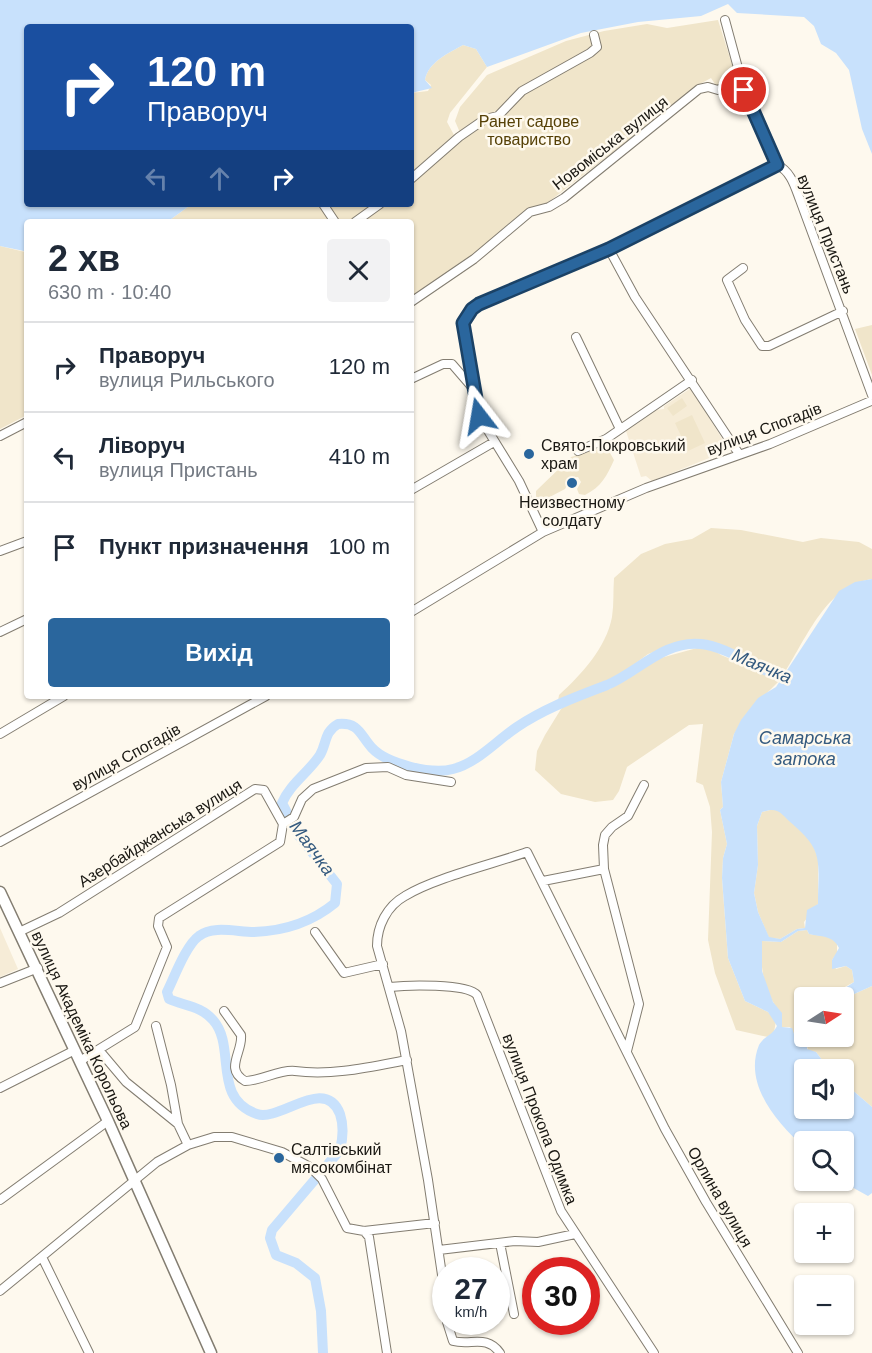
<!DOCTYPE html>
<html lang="uk">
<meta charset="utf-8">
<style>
body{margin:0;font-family:Arial,sans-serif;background:#f2f2f3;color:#1f2937;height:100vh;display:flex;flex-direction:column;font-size:22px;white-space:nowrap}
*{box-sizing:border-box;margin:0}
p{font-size:20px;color:#747a83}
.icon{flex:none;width:33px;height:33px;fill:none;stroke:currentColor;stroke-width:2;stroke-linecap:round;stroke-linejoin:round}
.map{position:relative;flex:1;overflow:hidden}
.panel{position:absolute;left:24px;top:219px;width:390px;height:480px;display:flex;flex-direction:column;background:#fff;border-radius:6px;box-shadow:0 2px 4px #0004}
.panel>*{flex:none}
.banner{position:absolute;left:24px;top:24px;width:390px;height:183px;border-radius:6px;box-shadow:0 2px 4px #0004;background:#1a4fa0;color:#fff;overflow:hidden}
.needle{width:39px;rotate:78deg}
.fabs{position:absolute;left:794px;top:987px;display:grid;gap:12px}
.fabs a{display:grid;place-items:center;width:60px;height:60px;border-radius:6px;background:#fff;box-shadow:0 2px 4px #0004;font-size:30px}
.speed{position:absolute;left:432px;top:1257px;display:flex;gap:12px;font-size:30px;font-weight:700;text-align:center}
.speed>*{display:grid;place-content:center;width:78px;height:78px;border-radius:50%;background:#fff;box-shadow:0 2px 4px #0004;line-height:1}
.speed small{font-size:15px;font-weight:400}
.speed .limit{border:9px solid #d22;background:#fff;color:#111}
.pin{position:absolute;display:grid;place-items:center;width:51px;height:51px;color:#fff;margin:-26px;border:3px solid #fff;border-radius:50%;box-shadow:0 2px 6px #0007}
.me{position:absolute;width:66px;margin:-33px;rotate:346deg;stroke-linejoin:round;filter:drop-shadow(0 0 4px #0008)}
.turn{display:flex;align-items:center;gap:21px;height:126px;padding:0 24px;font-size:27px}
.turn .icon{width:78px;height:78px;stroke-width:2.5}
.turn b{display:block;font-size:42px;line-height:51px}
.lanes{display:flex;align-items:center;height:57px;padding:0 24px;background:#0003;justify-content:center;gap:30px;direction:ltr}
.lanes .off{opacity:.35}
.round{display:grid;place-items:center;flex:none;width:63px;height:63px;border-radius:6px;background:#f2f2f3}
.summary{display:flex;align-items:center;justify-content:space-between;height:102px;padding:0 24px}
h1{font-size:36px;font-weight:700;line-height:45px}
.primary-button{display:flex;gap:12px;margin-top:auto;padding:12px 24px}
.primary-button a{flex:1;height:69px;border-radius:6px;background:#2a669d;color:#fff;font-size:24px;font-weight:700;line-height:69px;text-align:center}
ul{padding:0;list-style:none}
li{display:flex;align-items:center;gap:18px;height:90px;padding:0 24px;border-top:2px solid #e0e1e3}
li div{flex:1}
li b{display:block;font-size:22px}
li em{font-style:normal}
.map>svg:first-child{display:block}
.built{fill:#f6ecd7}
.green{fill:#f0e5ca}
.water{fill:#c8e1fc;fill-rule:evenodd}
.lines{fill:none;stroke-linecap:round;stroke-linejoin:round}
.river{stroke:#c8e1fc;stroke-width:10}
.minor-casing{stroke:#837d71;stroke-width:10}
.major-casing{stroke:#837d71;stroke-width:13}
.minor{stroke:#fff;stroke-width:8}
.major{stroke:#fff;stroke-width:10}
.route-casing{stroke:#1b4266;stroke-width:15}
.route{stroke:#2a669d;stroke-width:10}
.poi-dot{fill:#2a669d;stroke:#fef9ee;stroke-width:2}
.labels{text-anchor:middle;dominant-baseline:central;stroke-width:5;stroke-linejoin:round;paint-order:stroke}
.park-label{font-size:16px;fill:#554006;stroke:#fef9ee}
.street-label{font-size:16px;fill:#1a1813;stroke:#fef9ee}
.poi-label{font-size:16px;fill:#1a1813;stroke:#fef9ee;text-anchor:start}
.water-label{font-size:18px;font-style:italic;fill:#345a7f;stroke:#fef9ee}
</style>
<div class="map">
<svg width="872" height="1353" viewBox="0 0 872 1353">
<rect width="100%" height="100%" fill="#fef9ee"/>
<path class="built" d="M691 388 729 450 652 481 646 476 641 477 626 431 656 410 664 409V406Z
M0 928 18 969 0 977Z"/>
<path class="green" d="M718 20 736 77 717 87 711 78 700 84 546 204C517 209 497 236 476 255 456 272 432 285 411 300V222H362L384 204H411V182L461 135 455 121 460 107 487 75 566 41 604 31 647 24 667 28Z
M463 45 476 49 487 67 450 113 447 122 454 135 411 175V93L428 91 431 85 425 80C428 62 449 53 463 45Z
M192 204H377L354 222H167Z
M0 246 25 252 24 259 27 260V415L0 429Z
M872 325V375L855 329Z
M682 398 687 406 673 416 667 408Z
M692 415 705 443 688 451 675 423Z
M597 449 609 451 614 460C607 476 601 487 585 495L579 494 577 489 581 482 578 477 571 478 565 489 544 500 536 498V491L571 457Z
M711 528 741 530 803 542 821 538 859 542 872 549V579C827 585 807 637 785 672L773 671 713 642 691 639 648 654 620 675 558 701 559 695C582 674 606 648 612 617 614 604 613 591 614 578L641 554 665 544 692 539Z
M697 648 712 649 721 655 764 673 778 682 763 697 734 734 721 782 723 807 720 810 727 844 723 858 722 879 728 958 745 1001 768 1012 776 1021 774 1032 768 1037 736 1030 715 973 708 940 712 832 710 807 703 785 696 782 703 724 689 725 627 767 619 791 613 800 595 802 561 794 535 770 537 751 545 735 561 709 570 702 593 691 610 689 657 659Z
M770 810H778L805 832 812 842 818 858V904L804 922 805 928 797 929 780 939 769 938 758 912 754 893 758 865 757 826 762 812Z
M807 930 809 934 830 937 837 943V953L832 960 836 969 846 966 852 970 854 982 841 989 838 997 804 998V1036L797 1040 790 1027H782C779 1005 774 1008 767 989 761 973 761 958 762 941L781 942 798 931Z
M872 986V1107L843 1082V1070L829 1069 816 1052 808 1051 807 1044 813 1037 843 1036V1004L852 995Z"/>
<path class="water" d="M0 0H872V154L862 129 849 70 836 53 821 44 814 26 804 17 737 13 728 4 701 16 638 22 581 33 487 67 476 49 463 45C449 53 428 62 425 80L432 88 411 93V27H27V204H192L167 222H27V260L24 259V251L0 246Z
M872 579V986L852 995 843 1004V998L838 997 839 992 854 982 852 970 846 966 832 969V960L839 948C833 935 821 937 809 934L807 930 798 931 781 942 762 941V971L773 1002 782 1013V1027L792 1028 796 1040 804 1036 813 1037 807 1044V1049L816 1052 829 1069 804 1070V1108H843V1082L872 1107V1193L868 1196 841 1181 843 1142H804V1147C777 1123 743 1084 759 1045 764 1036 772 1036 777 1026L768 1012 745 1001 728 958 722 878 723 858 727 844 720 810 723 807 721 782 734 734 741 720 758 698 776 687 839 591 855 582ZM770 810C779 809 783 815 789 821 825 851 818 860 818 904L807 910 805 928 797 929 780 939 769 937 758 912 754 893 758 865 757 826 762 812Z"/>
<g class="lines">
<path class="river" d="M323 1353 321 1311 315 1278 296 1263 276 1255 270 1238 272 1230 340 1150C343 1138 344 1126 340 1114 325 1075 280 1122 257 1114 211 1098 237 1047 213 1020 201 1006 185 1006 169 999L167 992C174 978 186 945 199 936 213 925 237 932 254 932 284 931 312 922 335 903L337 884 299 836 282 803C290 784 308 773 320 755 327 743 324 732 338 724 359 722 360 735 372 748 387 764 432 775 453 769 477 763 496 741 517 727 545 708 576 697 607 685 638 672 664 640 701 644 731 647 761 674 794 680"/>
<defs>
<path id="minor" d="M725 20 744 90 777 165C791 171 795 187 800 200L872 395
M411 179 459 137 485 119 498 116 522 91 590 53 597 47 594 35
M323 204 335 222
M355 222 380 204
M609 249 635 297 739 454
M743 268 727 280 745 320 762 346H769L843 311
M411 302 474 259 530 212 549 207 564 198 699 89 708 87 718 90 741 79
M576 337 620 429
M411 379 443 364H452L471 386
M0 436 27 422
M578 451 606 439 692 380
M411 490 494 442
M543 532 519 481 479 416 463 323 466 316 479 304 609 249 777 165
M0 551 27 541
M411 612 543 532 646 488 770 444 871 401
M0 632 27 619
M0 734 64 696
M283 824 294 817 302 799 313 789 366 768 388 767 406 775 451 782
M0 842 266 696
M543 881 604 869
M19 932 59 913 255 789 264 790 283 824 280 842 159 918 158 926 167 947 135 1027 80 1061
M315 932 344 973 383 964
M0 983 38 968
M390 987C406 985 467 983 477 995L561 1211 654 1353
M224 1011 241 1035C243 1052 224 1069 245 1081 261 1081 280 1069 295 1071 332 1076 370 1067 407 1060
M156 1026 171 1085 178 1124
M99 1050 126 1082 178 1124 188 1145
M627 1051 639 1004 604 869 603 845 605 835 612 827 628 816 644 785
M0 1088 75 1050
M0 1200 108 1121
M364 1231 369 1237 387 1353
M500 1243 514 1314
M439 1250 515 1241 538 1242 575 1234
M42 1257 89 1353
M0 1291 157 1162 188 1145 214 1137H232L282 1152 310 1167 322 1179 347 1228 364 1231 435 1223
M446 1302 428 1180 401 1031 377 946C377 926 387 906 405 896 434 878 493 864 527 852L665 1129 706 1202 798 1353
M447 1322 453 1341C471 1346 486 1334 500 1353"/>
<path id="major" d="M0 892 108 1121 211 1353"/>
</defs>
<use href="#minor" class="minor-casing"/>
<use href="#major" class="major-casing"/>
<use href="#minor" class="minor"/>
<use href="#major" class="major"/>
</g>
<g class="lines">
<defs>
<path id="route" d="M479 416 463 323 472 309 479 304 609 249 777 165 744 90"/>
</defs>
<use href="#route" class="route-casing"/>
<use href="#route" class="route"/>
</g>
<g class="poi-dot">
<circle cx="529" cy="454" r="6"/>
<circle cx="572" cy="483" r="6"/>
<circle cx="279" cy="1158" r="6"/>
</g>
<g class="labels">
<g class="park-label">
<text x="529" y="121">Ранет садове<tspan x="529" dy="18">товариство</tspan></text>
</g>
<g class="street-label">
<text transform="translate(610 143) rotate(-38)">Новоміська вулиця</text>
<text transform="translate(826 234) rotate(68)">вулиця Пристань</text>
<text transform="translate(764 429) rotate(-21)">вулиця Спогадів</text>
<text transform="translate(126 757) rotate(-29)">вулиця Спогадів</text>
<text transform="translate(160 833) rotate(-32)">Азербайджанська вулиця</text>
<text transform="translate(82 1030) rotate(65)">вулиця Академіка Корольова</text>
<text transform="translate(540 1119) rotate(69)">вулиця Прокопа Одимка</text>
<text transform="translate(720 1197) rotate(60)">Орлина вулиця</text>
</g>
<g class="poi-label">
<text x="541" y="445">Свято-Покровський<tspan x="541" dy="18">храм</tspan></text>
<text x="572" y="502" text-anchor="middle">Неизвестному<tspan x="572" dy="18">солдату</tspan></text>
<text x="291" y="1149">Салтівський<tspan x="291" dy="18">мясокомбінат</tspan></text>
</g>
<g class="water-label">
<text transform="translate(762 666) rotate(23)">Маячка</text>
<text x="805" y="738">Самарська<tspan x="805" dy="21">затока</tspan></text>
<text transform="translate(312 848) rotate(54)">Маячка</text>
</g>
</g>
</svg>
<div class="fabs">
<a><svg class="needle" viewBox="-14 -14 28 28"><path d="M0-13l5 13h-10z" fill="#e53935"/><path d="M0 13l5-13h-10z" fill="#747a83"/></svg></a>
<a><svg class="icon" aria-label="sound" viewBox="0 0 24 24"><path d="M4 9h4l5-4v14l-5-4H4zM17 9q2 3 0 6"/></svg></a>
<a><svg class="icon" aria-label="search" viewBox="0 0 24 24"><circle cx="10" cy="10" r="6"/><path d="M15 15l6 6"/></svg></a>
<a>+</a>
<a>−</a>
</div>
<div class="speed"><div>27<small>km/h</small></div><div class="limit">30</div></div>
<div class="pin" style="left:744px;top:90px;background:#d93025"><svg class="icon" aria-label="arrive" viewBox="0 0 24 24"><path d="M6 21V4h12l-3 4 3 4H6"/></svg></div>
<svg class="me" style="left:479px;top:416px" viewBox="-20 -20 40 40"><path d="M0-17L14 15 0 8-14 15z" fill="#2a669d" stroke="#fff" stroke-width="4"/></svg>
<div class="banner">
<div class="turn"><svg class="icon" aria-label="right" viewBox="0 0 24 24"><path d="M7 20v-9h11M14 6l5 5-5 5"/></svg><div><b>120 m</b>Праворуч</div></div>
<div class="lanes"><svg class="icon off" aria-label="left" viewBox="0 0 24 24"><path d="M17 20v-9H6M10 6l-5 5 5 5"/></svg><svg class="icon off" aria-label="ahead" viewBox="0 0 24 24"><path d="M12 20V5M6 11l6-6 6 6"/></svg><svg class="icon" aria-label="right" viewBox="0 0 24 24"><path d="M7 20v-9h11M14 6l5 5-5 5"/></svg></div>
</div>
<section class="panel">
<div class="summary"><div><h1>2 хв</h1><p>630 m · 10:40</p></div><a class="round"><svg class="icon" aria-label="close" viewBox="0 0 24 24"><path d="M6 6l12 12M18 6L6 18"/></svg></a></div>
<ul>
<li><svg class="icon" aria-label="right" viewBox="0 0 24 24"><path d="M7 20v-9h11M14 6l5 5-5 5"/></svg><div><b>Праворуч</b><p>вулиця Рильського</p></div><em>120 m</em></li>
<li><svg class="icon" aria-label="left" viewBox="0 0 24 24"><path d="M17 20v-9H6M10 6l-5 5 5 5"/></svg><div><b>Ліворуч</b><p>вулиця Пристань</p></div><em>410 m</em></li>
<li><svg class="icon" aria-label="arrive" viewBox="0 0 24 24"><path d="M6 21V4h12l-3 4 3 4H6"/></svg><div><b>Пункт призначення</b></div><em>100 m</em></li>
</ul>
<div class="primary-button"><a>Вихід</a></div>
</section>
</div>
